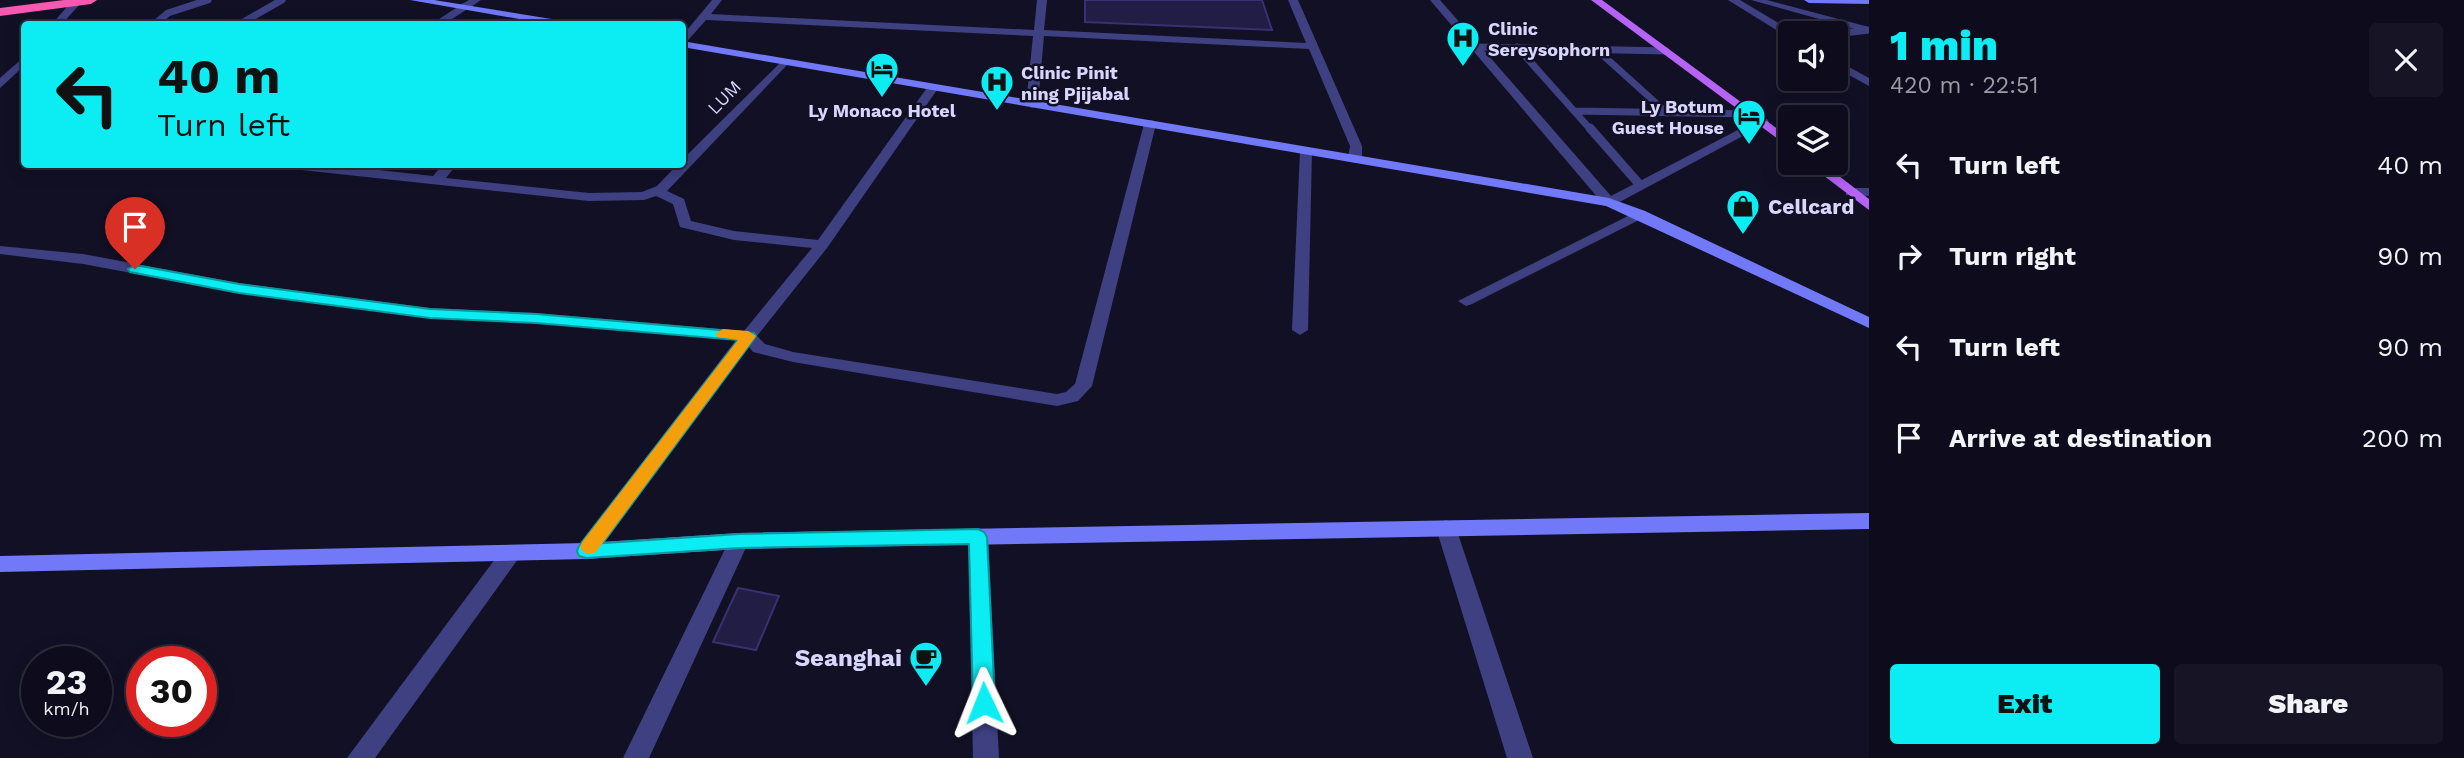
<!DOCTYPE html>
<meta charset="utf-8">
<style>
body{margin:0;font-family:"Work Sans",sans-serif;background:#171525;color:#f1f3f6;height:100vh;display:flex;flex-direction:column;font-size:26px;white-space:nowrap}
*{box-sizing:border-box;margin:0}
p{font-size:23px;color:#9b9ba3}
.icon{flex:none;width:38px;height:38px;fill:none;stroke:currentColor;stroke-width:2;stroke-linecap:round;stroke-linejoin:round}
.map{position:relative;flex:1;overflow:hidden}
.sheet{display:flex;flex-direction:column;background:#0e0c1c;width:595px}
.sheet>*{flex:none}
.top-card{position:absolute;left:21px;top:21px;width:665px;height:147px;border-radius:7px;box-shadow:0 4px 18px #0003,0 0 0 2px #2e2c3b;background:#0cedf3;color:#111;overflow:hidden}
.fabs{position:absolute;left:1778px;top:21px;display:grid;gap:14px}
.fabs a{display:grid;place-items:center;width:70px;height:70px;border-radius:7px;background:#0e0c1c;box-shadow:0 4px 18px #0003,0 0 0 2px #2e2c3b;font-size:35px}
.speed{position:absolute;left:21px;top:646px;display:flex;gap:14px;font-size:35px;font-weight:700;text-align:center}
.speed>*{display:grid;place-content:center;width:91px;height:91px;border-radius:50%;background:#0e0c1c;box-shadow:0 4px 18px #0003,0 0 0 2px #2e2c3b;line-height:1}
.speed small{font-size:18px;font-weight:400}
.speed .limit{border:10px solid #d22;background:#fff;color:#111}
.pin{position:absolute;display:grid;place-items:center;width:60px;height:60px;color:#fff;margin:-72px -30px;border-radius:50% 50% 50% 0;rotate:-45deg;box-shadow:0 0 7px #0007}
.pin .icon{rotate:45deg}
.me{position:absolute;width:77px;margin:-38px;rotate:358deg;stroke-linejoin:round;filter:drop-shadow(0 0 5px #0008)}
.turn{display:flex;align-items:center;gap:24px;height:147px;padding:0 21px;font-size:32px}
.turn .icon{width:91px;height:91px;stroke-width:2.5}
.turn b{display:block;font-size:49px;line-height:60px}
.round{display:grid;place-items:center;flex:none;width:74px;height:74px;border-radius:7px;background:#171525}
.head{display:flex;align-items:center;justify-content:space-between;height:119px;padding:0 21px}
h1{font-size:42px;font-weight:800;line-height:52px;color:#0cedf3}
.button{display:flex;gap:14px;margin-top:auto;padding:14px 21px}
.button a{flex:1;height:80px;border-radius:7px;background:#0cedf3;color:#111;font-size:28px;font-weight:800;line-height:80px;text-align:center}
.button a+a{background:#171525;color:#f1f3f6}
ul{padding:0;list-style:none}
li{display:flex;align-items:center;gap:21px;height:91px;padding:0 21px}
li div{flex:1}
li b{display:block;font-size:26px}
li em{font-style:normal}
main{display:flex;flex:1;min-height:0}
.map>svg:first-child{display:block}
.building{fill:#221d45;stroke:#383070;stroke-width:2}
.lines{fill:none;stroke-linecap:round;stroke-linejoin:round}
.lane-far1{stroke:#3e4082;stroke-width:7}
.lane{stroke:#3e4082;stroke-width:9}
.street{fill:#3e4082;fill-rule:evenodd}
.secondary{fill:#7279f8;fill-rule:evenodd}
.primary{fill:#b563f7;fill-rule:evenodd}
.highway{fill:#f758b0;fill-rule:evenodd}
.route{fill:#0cedf3;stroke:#089a9e;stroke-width:2}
.slow{fill:#f59e0b}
.labels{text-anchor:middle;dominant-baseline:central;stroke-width:5;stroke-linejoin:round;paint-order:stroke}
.far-poi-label{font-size:18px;font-weight:bold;fill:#d8d6fd;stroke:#121025;text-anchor:start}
.far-street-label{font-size:18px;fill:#d8d6fd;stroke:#121025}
.poi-label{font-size:21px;font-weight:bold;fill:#d8d6fd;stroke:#121025;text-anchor:start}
.near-poi-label{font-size:24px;font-weight:bold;fill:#d8d6fd;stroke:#121025;text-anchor:end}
</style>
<main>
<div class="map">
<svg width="1869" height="758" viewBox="0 0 1869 758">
<rect width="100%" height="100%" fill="#121025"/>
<path class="building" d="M1085 0H1262L1272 30 1085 22Z
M738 588 779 596 756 650 713 642Z"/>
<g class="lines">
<path class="lane-far1" d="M155 24 168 13 208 0
M240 24 282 0
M438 24 464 7
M1836 34 1869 30
M1475 47 1666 51
M1517 47 1591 130
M1596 49 1667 113
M1574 111 1751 114"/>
<path class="lane" d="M1590 128 1640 185"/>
<path class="street" d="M469 0H481L468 9H460V5Z
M712 0H722L711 14 1034 30 1037 0H1047L1044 30 1306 43 1288 0H1298L1362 146V159L1355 163 1348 159 1350 146 1309 49 1044 36 1038 104 1032 108 1026 104 1033 36 706 20 682 47V36Z
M1430 0H1440L1611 196 1759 119H1767L1769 122 1614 205H1604Z
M1728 0H1740L1795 33H1790V37L1786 36Z
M1751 0H1767L1869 27V33Z
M72 1 81 3 62 24H52Z
M24 57V66L0 88V78Z
M784 59 788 60V64L667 191 684 199 691 221 734 231 818 240 929 85 939 87 827 248 757 336 765 344 793 352 1057 394 1066 392 1075 384 1144 124 1150 120 1154 121 1156 124 1092 386 1078 401 1057 406 793 362 753 352 749 347 593 557 586 559 579 557 576 551 579 545 736 340 536 323 430 318 239 293 83 264 0 254V246L83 254 239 283 430 308 536 313 744 331 812 248 734 240 680 227 673 204 656 196 644 200 589 201 283 168 277 164H325L433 176 443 164H457L446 178 589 193 642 192 657 186 678 164H682V160Z
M1836 60 1869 78V86L1836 68Z
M1306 147 1312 151 1308 330 1300 335 1292 330 1300 151Z
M1851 188H1869V196L1846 195V189Z
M1640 210 1645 211V217L1472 304 1466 306 1458 301Z
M1446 520 1453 523 1456 528 1533 758H1507L1436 528 1439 523Z
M978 528 985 530 988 536 999 758H973L968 536 971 530Z
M739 533 746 535 749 541 649 758H623L729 541 732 535Z
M511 545 518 547 521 553 518 559 375 758H347L504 547Z"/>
<path class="secondary" d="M410 0H434L564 21 569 24H548Z
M1804 0H1869V4L1809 3Z
M682 41 1609 198 1645 211 1869 317V328L1606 206 682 47Z
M1869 513V529L739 549 586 559 0 572V556L586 543 739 533Z"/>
<path class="primary" d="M1591 0H1602L1790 138V148Z
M1807 163H1822L1869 199V210Z"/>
<path class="highway" d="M64 0H97L91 4 0 16V8Z"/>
</g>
<path class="route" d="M135 265 239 284 430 309 536 314 754 333 756 336 754 339 603 543 739 534 978 529 984 532 987 537 995 703 992 709 984 712 976 709 973 703 969 544 739 548 586 558 579 556 577 551 579 546 738 340 536 323 430 318 239 293 130 272 128 269Z"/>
<path class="slow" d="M723 329 748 331 756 336 596 552 590 554 583 552 580 546 583 541 738 340 718 337 715 334Z"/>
<defs>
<symbol id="hospital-pin" viewBox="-11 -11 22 30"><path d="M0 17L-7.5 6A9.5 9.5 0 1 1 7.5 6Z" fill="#0cedf3" stroke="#121025"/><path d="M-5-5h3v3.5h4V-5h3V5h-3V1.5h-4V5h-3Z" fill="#111"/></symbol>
<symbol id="hotel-pin" viewBox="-11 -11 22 30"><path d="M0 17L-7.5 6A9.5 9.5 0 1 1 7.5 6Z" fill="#0cedf3" stroke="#121025"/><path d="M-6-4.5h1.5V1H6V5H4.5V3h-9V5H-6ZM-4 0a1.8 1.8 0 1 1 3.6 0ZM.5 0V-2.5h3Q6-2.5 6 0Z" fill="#111"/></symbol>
<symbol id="shop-pin" viewBox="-11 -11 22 30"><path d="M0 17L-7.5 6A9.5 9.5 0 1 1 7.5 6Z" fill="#0cedf3" stroke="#121025"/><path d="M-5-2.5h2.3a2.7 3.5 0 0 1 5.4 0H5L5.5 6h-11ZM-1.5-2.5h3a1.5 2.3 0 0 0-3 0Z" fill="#111"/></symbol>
<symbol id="cafe-pin" viewBox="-11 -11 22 30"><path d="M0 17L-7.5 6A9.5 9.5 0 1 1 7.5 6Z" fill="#0cedf3" stroke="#121025"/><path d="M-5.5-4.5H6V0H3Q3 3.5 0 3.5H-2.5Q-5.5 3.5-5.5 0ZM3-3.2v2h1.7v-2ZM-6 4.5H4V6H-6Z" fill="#111"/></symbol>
</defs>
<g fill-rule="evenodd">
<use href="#hospital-pin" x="1444" y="19" width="38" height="52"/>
<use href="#hotel-pin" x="863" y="50" width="38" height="52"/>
<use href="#hospital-pin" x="978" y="63" width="38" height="52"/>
<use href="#hotel-pin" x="1730" y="97" width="38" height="52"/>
<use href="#shop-pin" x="1724" y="187" width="38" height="52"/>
<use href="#cafe-pin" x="907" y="639" width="38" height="52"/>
</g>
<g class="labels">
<g class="far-poi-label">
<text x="1488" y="28">Clinic<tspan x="1488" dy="21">Sereysophorn</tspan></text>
<text x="1021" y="72">Clinic Pinit<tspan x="1021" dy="21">ning Pjijabal</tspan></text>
<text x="1724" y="106" text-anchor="end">Ly Botum<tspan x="1724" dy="21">Guest House</tspan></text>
<text x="882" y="110" text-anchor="middle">Ly Monaco Hotel</text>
</g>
<g class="far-street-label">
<text transform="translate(724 97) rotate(-46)">LUM</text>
</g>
<g class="poi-label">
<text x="1768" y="206">Cellcard</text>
</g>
<g class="near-poi-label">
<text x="902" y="658">Seanghai</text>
</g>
</g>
</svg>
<div class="fabs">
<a><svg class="icon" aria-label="sound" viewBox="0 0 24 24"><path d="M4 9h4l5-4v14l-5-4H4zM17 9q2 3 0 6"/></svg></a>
<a><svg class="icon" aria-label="layers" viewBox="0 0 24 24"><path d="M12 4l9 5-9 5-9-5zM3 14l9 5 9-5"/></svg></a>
</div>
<div class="speed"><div>23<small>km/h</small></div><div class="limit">30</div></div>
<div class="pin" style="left:135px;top:269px;background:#d93025"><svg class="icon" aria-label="arrive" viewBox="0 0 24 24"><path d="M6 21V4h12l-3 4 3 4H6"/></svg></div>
<svg class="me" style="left:984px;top:703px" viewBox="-20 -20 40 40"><path d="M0-17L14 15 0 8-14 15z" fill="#0cedf3" stroke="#fff" stroke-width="4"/></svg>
<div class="top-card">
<div class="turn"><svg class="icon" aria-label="left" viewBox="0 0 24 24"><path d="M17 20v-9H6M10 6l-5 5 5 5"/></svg><div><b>40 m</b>Turn left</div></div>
</div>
</div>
<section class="sheet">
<div class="head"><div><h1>1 min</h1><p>420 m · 22:51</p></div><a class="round"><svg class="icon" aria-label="close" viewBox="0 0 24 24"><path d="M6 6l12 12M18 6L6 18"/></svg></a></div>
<ul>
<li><svg class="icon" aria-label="left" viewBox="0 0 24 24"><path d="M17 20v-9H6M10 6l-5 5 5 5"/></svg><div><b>Turn left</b></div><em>40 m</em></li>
<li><svg class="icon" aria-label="right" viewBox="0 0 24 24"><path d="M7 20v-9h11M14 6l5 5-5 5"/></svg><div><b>Turn right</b></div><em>90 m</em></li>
<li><svg class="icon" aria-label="left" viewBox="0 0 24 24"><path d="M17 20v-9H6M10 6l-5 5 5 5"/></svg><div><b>Turn left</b></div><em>90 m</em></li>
<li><svg class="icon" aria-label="arrive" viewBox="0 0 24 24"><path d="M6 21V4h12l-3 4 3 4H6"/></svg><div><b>Arrive at destination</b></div><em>200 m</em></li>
</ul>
<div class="button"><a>Exit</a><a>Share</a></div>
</section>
</main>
